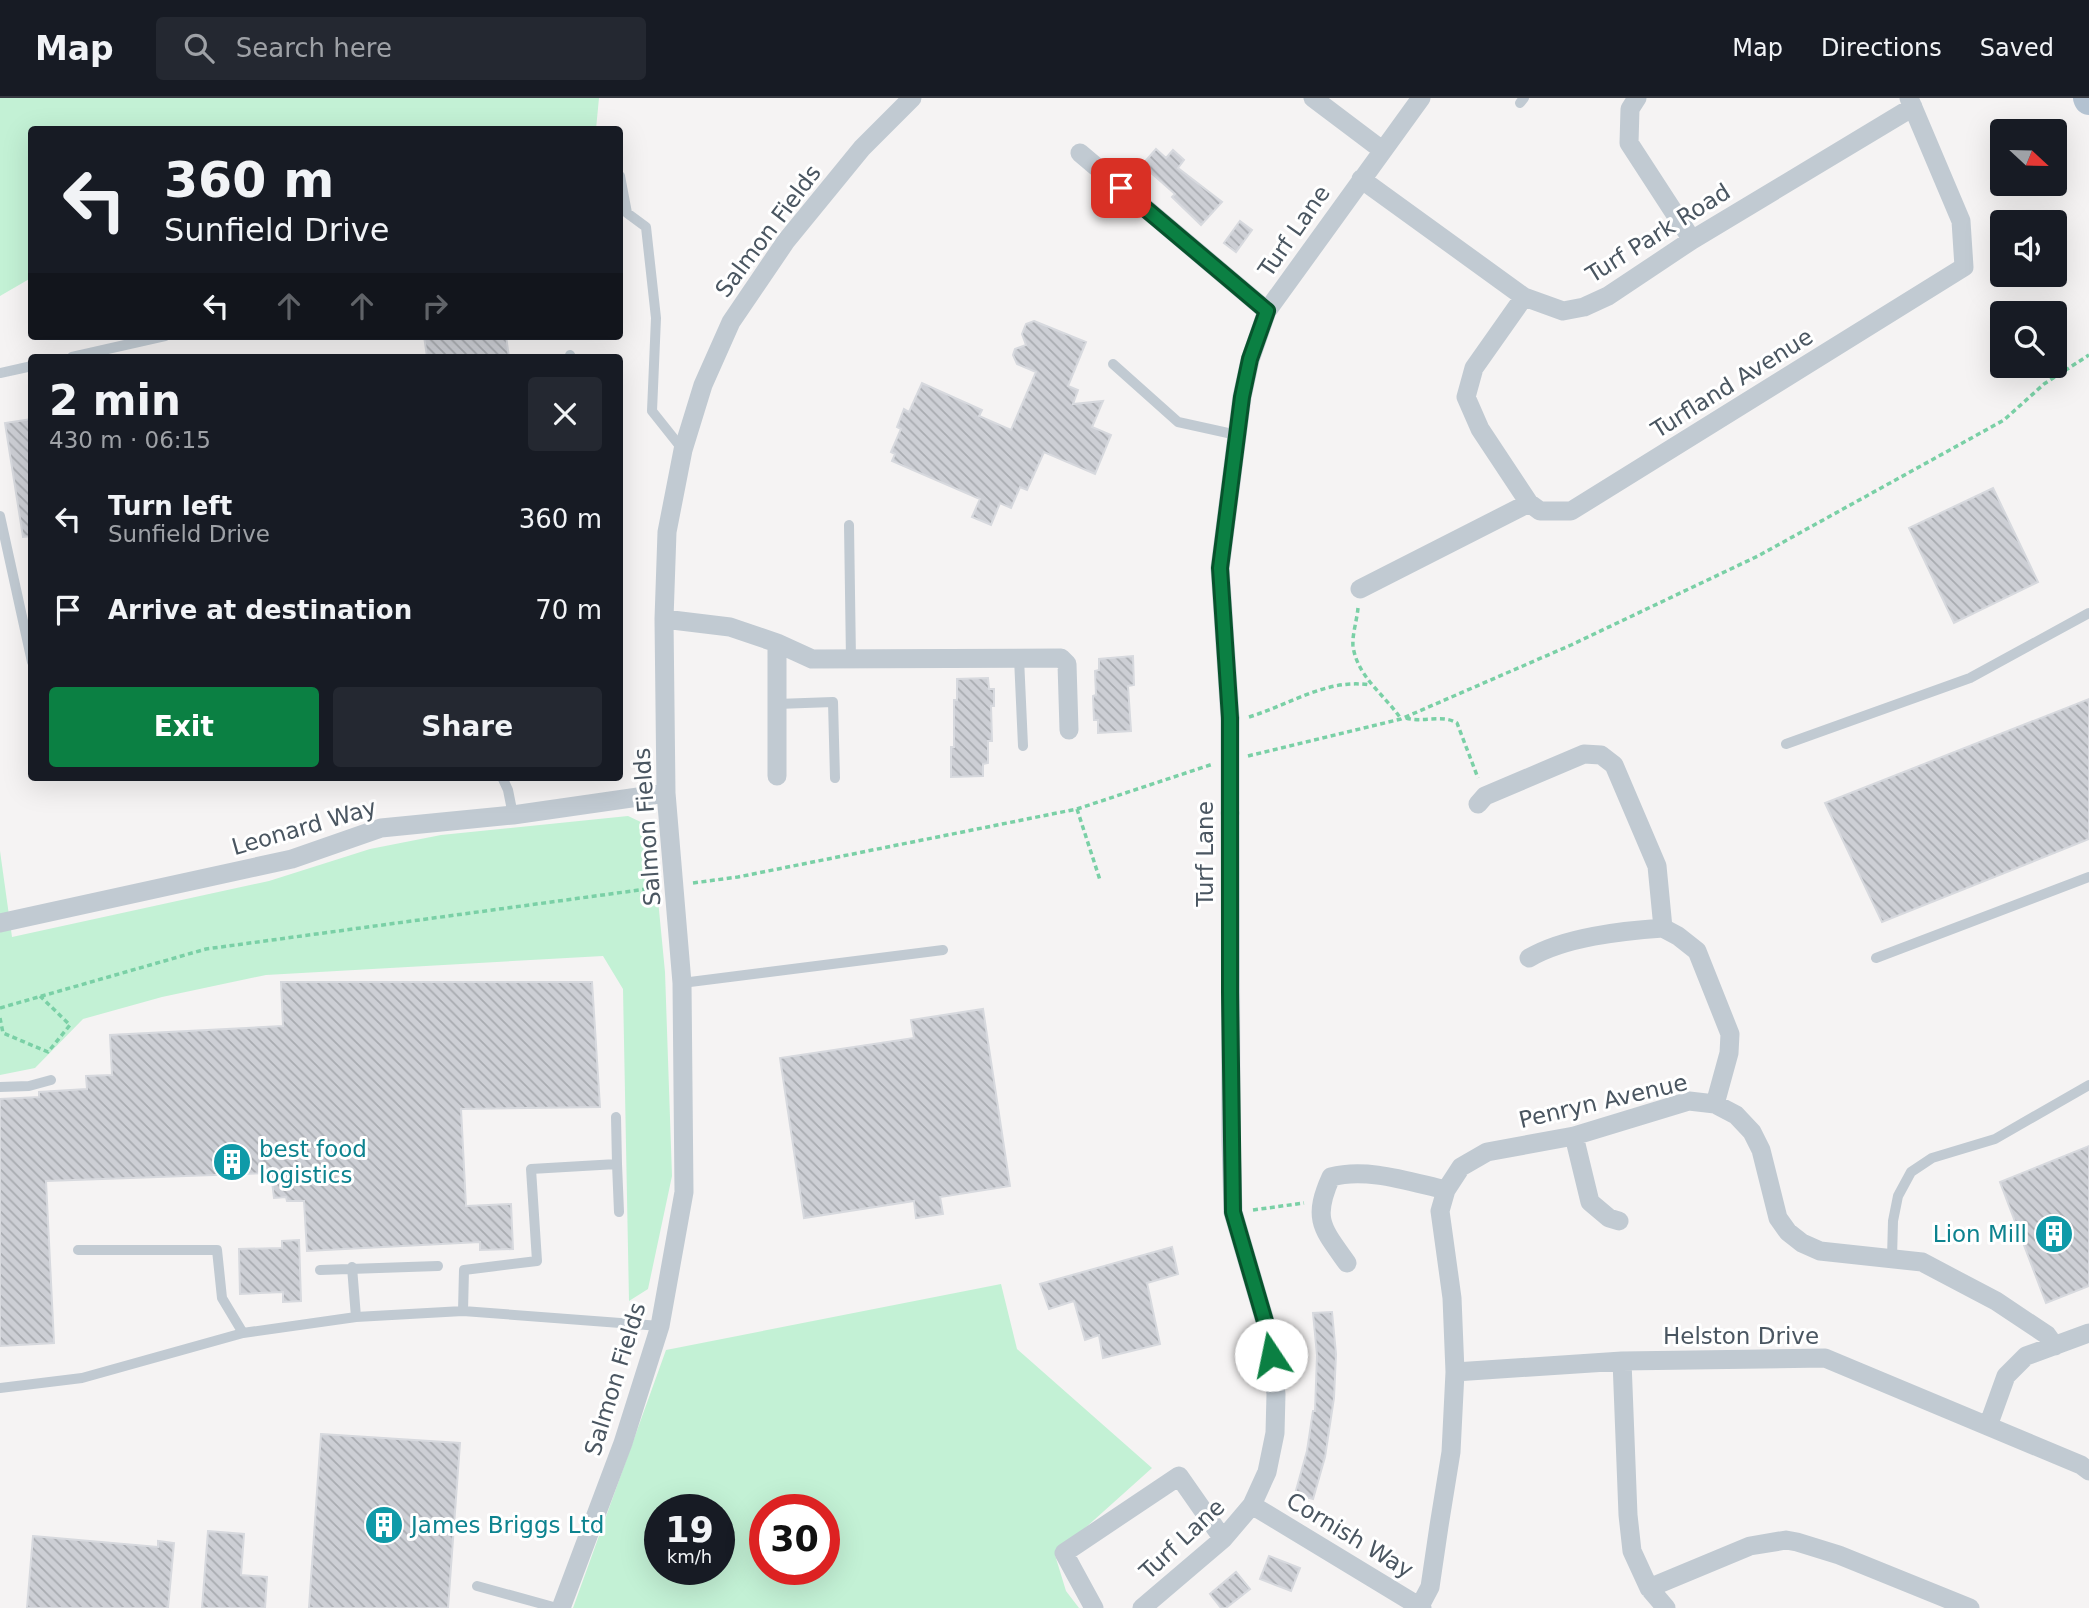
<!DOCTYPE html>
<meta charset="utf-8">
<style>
body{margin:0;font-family:"DejaVu Sans",sans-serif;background:#242831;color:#f1f3f6;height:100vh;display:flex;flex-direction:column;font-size:26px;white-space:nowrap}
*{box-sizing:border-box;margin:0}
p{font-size:23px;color:#9ea1a6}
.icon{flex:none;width:38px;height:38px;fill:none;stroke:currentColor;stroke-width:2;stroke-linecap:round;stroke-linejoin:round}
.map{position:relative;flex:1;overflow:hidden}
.side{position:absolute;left:28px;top:256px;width:595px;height:427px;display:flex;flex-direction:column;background:#171b24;border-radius:7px;box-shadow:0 7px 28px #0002}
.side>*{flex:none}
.hud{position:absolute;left:28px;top:28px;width:595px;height:214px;border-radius:7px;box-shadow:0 7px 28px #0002;background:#171b24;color:#f1f3f6;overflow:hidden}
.needle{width:46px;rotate:112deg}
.controls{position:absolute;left:1990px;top:21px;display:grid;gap:14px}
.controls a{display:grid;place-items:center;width:77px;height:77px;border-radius:7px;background:#171b24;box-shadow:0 7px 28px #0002;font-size:35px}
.speed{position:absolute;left:644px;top:1396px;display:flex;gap:14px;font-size:35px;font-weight:700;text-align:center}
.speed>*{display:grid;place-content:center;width:91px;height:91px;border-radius:50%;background:#171b24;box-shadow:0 7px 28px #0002;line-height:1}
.speed small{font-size:18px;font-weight:400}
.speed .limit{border:10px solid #d22;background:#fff;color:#111}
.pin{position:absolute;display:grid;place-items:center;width:60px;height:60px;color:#fff;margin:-30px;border-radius:14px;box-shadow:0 4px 10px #0006}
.me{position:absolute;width:77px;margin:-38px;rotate:349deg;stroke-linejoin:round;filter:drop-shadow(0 0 5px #0008)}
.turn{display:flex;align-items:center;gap:24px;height:147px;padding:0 21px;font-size:32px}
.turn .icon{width:91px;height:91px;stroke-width:2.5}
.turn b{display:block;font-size:49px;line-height:60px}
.lanes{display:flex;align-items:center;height:66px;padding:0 21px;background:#0003;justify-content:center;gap:35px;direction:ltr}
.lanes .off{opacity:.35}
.round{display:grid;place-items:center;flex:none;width:74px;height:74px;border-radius:7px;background:#242831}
.headline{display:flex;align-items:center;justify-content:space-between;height:119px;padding:0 21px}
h1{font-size:42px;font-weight:700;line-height:52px}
.action{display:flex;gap:14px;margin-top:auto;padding:14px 21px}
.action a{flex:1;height:80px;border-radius:7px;background:#0b8043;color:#fff;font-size:28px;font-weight:700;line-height:80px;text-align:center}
.action a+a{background:#242831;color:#f1f3f6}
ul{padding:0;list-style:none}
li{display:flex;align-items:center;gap:21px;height:91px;padding:0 21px}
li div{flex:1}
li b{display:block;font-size:26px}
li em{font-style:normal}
header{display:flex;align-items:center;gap:42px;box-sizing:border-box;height:98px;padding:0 35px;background:#171b24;border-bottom:2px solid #363941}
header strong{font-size:33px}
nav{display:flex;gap:38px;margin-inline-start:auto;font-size:24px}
.search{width:490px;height:63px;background:#242831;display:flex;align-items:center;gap:18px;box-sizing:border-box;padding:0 24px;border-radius:7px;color:#9ea1a6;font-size:26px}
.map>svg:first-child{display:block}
.green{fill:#c3f1d5;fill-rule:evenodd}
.building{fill:url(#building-back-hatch);stroke:#d7d9de;stroke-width:2}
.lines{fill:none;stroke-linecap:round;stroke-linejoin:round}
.path{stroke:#7ad0a6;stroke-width:3.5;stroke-dasharray:5 3.5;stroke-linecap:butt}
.service{stroke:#c1cad2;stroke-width:10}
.minor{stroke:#c1cad2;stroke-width:19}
.primary{stroke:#b3c2d1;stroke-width:30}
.minor-bridge{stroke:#c1cad2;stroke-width:19}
.route-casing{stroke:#07532c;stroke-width:18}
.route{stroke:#0b8043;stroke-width:12}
.labels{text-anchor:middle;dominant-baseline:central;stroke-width:6;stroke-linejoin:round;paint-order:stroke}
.street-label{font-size:23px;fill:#4a5661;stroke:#fff}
.culture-label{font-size:23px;fill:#0d838f;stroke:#fff;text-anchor:start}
</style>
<header>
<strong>Map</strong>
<div class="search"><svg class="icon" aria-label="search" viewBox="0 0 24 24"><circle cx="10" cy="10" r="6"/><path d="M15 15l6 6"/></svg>Search here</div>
<nav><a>Map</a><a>Directions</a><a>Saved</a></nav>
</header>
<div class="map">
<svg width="2089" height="1510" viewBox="0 0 2089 1510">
<defs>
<pattern id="building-back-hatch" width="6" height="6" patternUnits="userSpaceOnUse" patternTransform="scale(1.75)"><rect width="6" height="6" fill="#cdcfd5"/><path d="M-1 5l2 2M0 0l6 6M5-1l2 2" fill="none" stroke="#a8abb0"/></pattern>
</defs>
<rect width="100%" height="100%" fill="#f5f3f3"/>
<path class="green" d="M0 0H599L596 31 32 32 31 180 0 198Z
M628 718 645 726 653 750 665 874 672 1078 648 1191 629 1203 623 891 603 858 266 877 162 899 83 921 35 970 0 977V753L12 839 269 783 370 751 441 737Z
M1001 1186 1017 1251 1152 1370 1055 1457 1066 1493 1079 1510H573L666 1252ZM660 1412H719V1472H660ZM765 1412H824V1472H765Z"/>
<path class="building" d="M1156 51 1166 60 1173 52 1184 62 1178 70 1222 104 1201 127 1172 99 1175 96 1142 67Z
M1240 123 1252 132 1236 154 1224 145Z
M1034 223 1086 244 1068 288 1078 292 1073 306 1103 303 1092 329 1111 337 1095 376 1044 354 1027 392 1020 389 1011 410 1000 405 991 427 972 419 980 401 892 363 895 356 891 354 901 331 897 329 904 311 909 314 922 285 982 312 979 318 1011 332 1036 274 1017 266 1013 257 1015 251 1026 247 1022 236 1026 226Z
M424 238H506L509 259H427Z
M32 321V438L23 439 5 325Z
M1993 390 2038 484 1954 525 1909 430Z
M1133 558 1134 587 1128 588 1131 633 1098 635V622H1094L1093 598 1096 597 1095 573 1099 572V561Z
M988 580 989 591H994V608H991L992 643H988V665L983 666V678L951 679V649H954V602H957V581Z
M2089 601V741L1882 824 1825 705Z
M281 884H592L600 1009 461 1011 466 1108 511 1106 513 1151 480 1152V1144L307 1153 304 1103H287L286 1099 274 1100 271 1075 46 1083 54 1245 0 1248V1001L39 999V994L87 991 86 978 112 977 110 937 283 928Z
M983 911 1010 1088 940 1099 943 1116 916 1120 914 1103 804 1120 780 960 914 940 911 922Z
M2089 1048V1188L2046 1205 2000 1084Z
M299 1142 301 1203 283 1204V1194L240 1196 239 1151 282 1150V1143Z
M1172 1149 1178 1176 1147 1185 1160 1246 1103 1260 1099 1237 1085 1242 1074 1203 1049 1211 1040 1186Z
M1332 1214 1336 1256 1334 1300 1325 1359 1313 1401 1295 1396 1307 1353 1313 1313H1315L1317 1257 1313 1215Z
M321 1336 460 1345 448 1510H309Z
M208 1433 244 1436 241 1477 267 1479 265 1510H202Z
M33 1438 158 1449V1443L174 1445 168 1510H27Z
M1269 1458 1300 1470 1291 1493 1260 1481Z
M1236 1474 1250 1491 1226 1510H1221L1210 1496Z"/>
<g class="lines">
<path class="path" d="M1358 510C1357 522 1352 537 1353 548 1357 579 1386 598 1401 621
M1249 619C1289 607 1327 580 1370 587
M1406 620C1423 625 1442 616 1457 625L1478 680
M1248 658 1401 621 1571 547 1758 458 2004 322 2044 286 2089 257
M1077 711 1100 782
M693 785 738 779 1077 711 1213 666
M0 910 206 851 654 790
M0 920 3 935 48 954 70 927 40 898
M1253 1112 1304 1105"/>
<path class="service" d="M1520 5 1524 0
M620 78 627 115 646 129 656 220 652 313 683 352
M570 257 571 259
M72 259 165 238
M1113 266 1178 324 1237 337
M0 275 32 268
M0 418 32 564
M849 427 851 562
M1019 560 1023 648
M777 606 833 604 835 680
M1786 646 1970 580 2089 515
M502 679 508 692 513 717
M1876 860 2089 779
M682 885 943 852
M0 989 29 988 51 982
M617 1066 619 1114
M78 1152H217L222 1200 243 1235
M1892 1160 1893 1123 1898 1098 1911 1074 1932 1060 1995 1041 2089 987
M352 1169 356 1219
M320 1172 438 1168
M463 1213 464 1172 537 1163 531 1071 617 1066 616 1019
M0 1290 82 1280 243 1235 356 1219 463 1213 660 1228
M477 1488 557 1510"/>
<path class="minor" d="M1313 0 1382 52
M1637 0 1630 11 1629 45 1692 142
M1080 55 1267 213
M1361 81 1524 199 1563 213 1584 209 1608 198 1692 142 1913 9
M1524 199 1474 270 1466 299 1480 331 1529 405 1540 413H1571L1964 169 1961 123 1909 0
M1360 491 1529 405
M664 521 730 529 777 545 812 561 1061 560 1067 566 1069 632
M777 545V678
M1230 620 1220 470 1242 299 1250 262 1267 213 1421 0
M1478 706 1485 698 1584 656 1601 657 1614 667 1657 768 1663 830 1678 838 1697 853 1730 936 1729 955 1715 1006
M0 825 292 761 381 730 513 717 666 695
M1529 860C1565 839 1621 833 1663 830
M1574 1038 1590 1104 1609 1120 1619 1123
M1347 1165C1322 1130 1312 1121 1331 1079 1367 1069 1410 1084 1446 1092
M1622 1263 1628 1417 1632 1453 1649 1490 1666 1510
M1455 1274 1622 1263 1825 1260 2081 1367 2089 1373
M1988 1328 2006 1278 2026 1258 2089 1235
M1252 1407 1422 1510
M1649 1490 1750 1448 1786 1442 1797 1444 1839 1457 1970 1510
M1420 1508 1430 1489 1439 1428 1451 1354 1455 1274 1452 1200 1440 1113 1446 1092 1461 1069 1487 1054 1574 1038 1689 1003 1715 1006 1736 1017 1752 1034 1761 1052 1778 1120 1788 1134 1802 1145 1820 1153 1922 1164 1996 1203 2047 1237 2055 1248
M561 1510 623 1345 660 1228 684 1094 682 885 666 695 664 521 667 434 683 352 703 287 731 224 786 143 862 50 912 0
M1094 1510 1064 1455 1179 1378 1223 1441
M1142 1510 1223 1441 1252 1407 1267 1374 1275 1335 1276 1296 1269 1237 1233 1114 1231 1043 1230 715"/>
<path class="primary" d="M2088 0 2089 2"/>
<path class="minor-bridge" d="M1230 620V715"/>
</g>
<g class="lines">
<defs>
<path id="route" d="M1121 90 1267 213 1250 261 1242 299 1220 470 1230 620V894L1233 1114 1269 1237 1271 1257"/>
</defs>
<use href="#route" class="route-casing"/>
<use href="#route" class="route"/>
</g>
<defs>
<symbol id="building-disc" viewBox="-11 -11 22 22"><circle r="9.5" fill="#0f9aa8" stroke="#fff"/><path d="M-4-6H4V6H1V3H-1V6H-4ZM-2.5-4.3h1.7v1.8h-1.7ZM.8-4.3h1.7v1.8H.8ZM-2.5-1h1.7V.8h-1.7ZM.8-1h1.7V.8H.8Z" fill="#fff"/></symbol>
</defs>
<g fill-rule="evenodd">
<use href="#building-disc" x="210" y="1042" width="44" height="44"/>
<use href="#building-disc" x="2032" y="1114" width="44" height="44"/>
<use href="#building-disc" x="362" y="1405" width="44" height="44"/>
</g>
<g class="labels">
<g class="street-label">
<text transform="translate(768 133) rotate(-53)">Salmon Fields</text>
<text transform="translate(1294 133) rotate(-55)">Turf Lane</text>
<text transform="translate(1658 135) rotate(-32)">Turf Park Road</text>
<text transform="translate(1732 285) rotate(-32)">Turfland Avenue</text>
<text transform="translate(304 729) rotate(-16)">Leonard Way</text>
<text transform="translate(647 729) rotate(-94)">Salmon Fields</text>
<text transform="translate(1205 756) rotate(-90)">Turf Lane</text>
<text transform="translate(1603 1003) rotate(-13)">Penryn Avenue</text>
<text x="1741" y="1238">Helston Drive</text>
<text transform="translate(615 1281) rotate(-73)">Salmon Fields</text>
<text transform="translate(1350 1437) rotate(31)">Cornish Way</text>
<text transform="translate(1182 1441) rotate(-43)">Turf Lane</text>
</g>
<g class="culture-label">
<text x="259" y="1051">best food<tspan x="259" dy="26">logistics</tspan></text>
<text x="2027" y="1136" text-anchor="end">Lion Mill</text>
<text x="411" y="1427">James Briggs Ltd</text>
</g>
</g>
</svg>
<div class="controls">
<a><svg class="needle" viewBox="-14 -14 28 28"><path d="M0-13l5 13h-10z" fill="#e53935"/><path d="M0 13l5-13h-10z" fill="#9ea1a6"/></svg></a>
<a><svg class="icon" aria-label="sound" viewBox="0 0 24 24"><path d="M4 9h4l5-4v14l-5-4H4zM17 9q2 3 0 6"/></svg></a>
<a><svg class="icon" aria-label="search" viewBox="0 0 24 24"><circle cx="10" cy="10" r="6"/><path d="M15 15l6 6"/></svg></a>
</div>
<div class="speed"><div>19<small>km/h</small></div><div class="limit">30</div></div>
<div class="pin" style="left:1121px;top:90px;background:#d93025"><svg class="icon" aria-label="arrive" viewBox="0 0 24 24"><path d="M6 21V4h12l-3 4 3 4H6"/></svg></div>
<svg class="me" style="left:1271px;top:1257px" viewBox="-20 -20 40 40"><circle r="19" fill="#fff"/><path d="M0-13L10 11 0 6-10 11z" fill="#0b8043"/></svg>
<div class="hud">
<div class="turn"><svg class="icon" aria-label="left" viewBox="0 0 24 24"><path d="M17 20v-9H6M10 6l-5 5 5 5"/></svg><div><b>360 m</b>Sunfield Drive</div></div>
<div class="lanes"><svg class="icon" aria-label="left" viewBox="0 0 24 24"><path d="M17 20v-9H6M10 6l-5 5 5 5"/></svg><svg class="icon off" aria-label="ahead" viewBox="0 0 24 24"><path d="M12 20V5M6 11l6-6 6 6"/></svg><svg class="icon off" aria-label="ahead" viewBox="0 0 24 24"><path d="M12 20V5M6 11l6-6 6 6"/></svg><svg class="icon off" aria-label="right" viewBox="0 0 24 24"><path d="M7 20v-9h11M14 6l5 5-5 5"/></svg></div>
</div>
<section class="side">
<div class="headline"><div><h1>2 min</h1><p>430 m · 06:15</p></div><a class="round"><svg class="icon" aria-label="close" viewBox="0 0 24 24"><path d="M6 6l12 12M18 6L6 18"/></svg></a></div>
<ul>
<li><svg class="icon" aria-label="left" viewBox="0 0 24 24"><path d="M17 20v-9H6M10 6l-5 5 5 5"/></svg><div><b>Turn left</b><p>Sunfield Drive</p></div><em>360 m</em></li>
<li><svg class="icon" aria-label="arrive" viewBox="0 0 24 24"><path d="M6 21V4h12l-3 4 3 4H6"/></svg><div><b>Arrive at destination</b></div><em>70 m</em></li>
</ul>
<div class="action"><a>Exit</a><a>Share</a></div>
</section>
</div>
